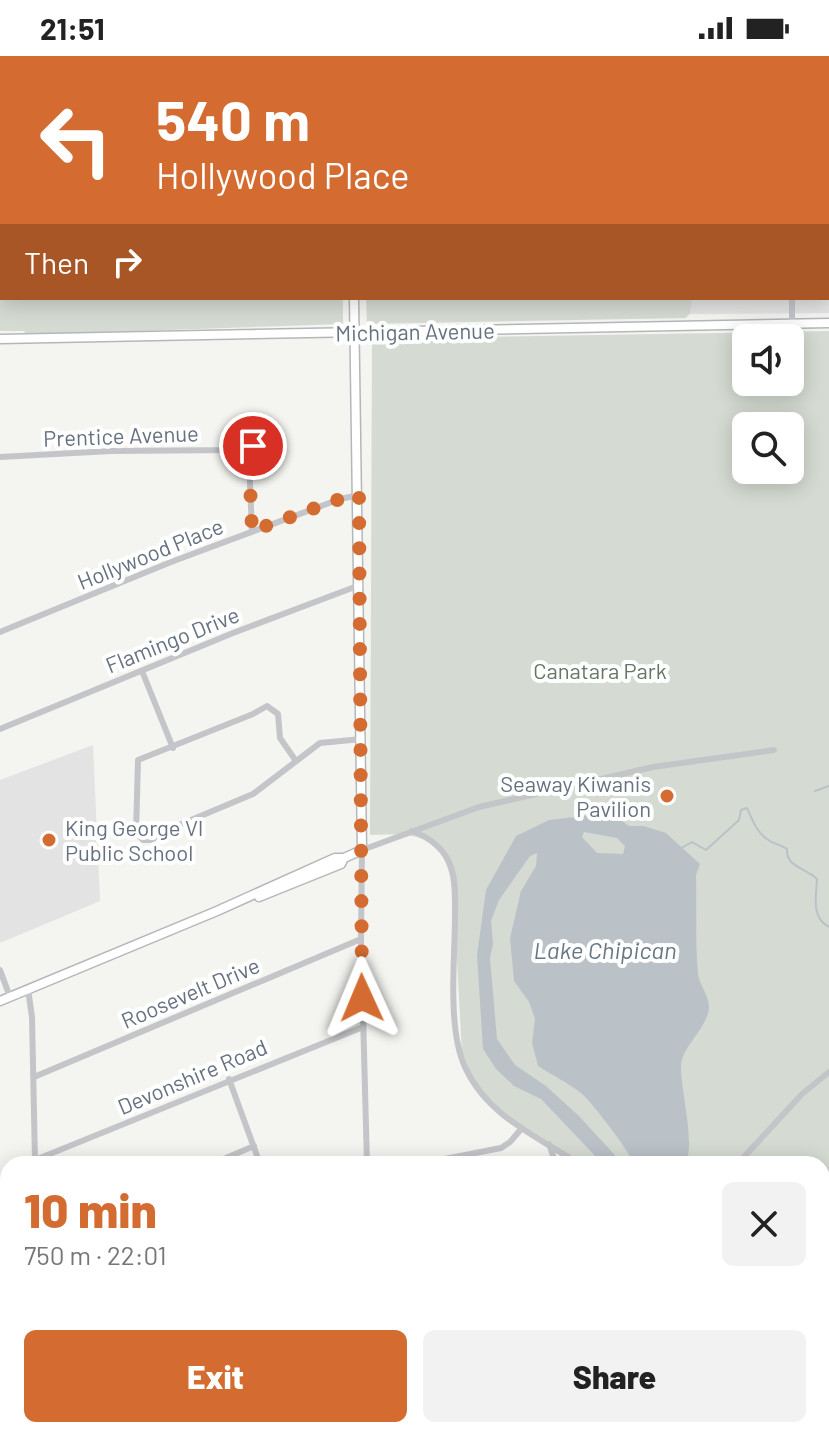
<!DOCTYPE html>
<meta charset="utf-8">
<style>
body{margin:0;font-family:Barlow,sans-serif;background:#f2f2f2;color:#222;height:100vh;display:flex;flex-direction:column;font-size:30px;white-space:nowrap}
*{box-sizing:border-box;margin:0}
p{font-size:26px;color:#767676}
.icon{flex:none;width:44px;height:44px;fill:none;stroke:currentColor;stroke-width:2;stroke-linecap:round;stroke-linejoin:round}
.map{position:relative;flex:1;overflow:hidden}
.details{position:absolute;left:0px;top:1100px;width:830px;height:282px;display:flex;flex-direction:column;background:#fff;border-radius:24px 24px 0 0;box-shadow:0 4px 20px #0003}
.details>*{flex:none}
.top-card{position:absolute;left:0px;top:0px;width:830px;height:244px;box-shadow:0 4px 20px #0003;background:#d46c31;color:#fff;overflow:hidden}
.fabs{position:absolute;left:732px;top:268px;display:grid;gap:16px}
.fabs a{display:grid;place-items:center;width:72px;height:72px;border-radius:12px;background:#fff;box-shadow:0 4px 20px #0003;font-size:40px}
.pin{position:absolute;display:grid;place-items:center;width:68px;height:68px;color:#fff;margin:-34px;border:4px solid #fff;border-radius:50%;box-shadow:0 2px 8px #0007}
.me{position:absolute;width:88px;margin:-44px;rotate:359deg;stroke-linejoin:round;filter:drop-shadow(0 0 6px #0008)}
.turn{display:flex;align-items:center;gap:28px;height:168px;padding:0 24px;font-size:36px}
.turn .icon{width:104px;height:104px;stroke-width:2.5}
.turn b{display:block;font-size:56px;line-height:68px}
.then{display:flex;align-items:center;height:76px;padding:0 24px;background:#0003;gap:16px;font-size:30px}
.round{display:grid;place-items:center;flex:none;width:84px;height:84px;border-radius:12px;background:#f2f2f2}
.summary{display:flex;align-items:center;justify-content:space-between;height:136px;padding:0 24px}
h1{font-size:48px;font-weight:800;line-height:60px;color:#d46c31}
.action{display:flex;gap:16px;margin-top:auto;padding:16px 24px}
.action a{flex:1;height:92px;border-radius:12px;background:#d46c31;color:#fff;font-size:32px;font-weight:800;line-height:92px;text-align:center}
.action a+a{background:#f2f2f2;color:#222}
.status{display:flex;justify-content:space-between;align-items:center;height:56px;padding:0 40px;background:#fff;direction:ltr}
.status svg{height:22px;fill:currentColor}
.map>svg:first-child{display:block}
.built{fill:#e2e3e2}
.green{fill:#d5dbd2;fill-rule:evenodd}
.water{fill:#bac2c8;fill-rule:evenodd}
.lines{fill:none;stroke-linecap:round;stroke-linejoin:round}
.stream{stroke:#bac2c8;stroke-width:2}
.major-casing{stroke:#b4b7ba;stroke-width:11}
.minor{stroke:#c3c5c9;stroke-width:6}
.major{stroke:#fff;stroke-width:8}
.route{stroke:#d46c31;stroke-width:14;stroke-dasharray:0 25.2}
.poi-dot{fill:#d46c31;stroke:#fff;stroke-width:3}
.labels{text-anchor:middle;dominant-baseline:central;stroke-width:8;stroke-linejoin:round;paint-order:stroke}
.street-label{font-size:22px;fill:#667180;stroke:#fff}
.park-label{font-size:22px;fill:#657764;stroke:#fff}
.poi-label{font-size:22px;fill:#667180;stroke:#fff;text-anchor:end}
.water-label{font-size:24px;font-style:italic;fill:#677884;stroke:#fff}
</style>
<div class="status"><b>21:51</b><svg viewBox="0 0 49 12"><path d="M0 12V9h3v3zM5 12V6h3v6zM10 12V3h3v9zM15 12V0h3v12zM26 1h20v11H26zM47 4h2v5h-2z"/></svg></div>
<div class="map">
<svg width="829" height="1381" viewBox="0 0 829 1381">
<rect width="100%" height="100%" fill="#f4f4f1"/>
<path class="built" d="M731 0H829V257L690 258 686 262 687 242H828V2H731Z
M93 689 100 845 0 887V724Z"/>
<path class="green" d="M0 0H334V2H2V242H343V268L23 279 25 275H0Z
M357 0H731V2Z
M366 242H692L690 258 687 259 686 262 367 268Z
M829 275V1194L822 1196V1108H577L523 1072 477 1032 462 997 453 834C444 778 420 777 370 779L372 283ZM746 282H790V326H746ZM746 370H790V414H746Z"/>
<path class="water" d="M601 758 619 763 629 770H644L666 777 700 808 696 819C697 851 695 885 698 917 699 929 709 939 709 951 708 973 681 990 681 1011 681 1036 696 1090 685 1108H625L632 1105C631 1097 590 1044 582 1038 569 1027 553 1020 538 1010L532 987 535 963 529 946 514 925 510 882 521 835 536 810 537 797 530 800 499 844 491 865 493 888 490 902 497 983 515 1009 546 1030 579 1060 623 1108H603L600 1105 541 1043 514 1030 496 1013 483 993 477 899 486 834 516 780 549 764ZM584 776 617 782 625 790 623 798 597 797 582 781Z
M829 1194V1381H453L462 1374H822V1196Z"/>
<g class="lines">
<path class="stream" d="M815 735 829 730
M683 791 692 786 706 794 739 764 741 754 747 752C752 763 757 777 767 783 773 788 780 788 787 793 786 811 804 811 817 823 816 841 811 861 829 871"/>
<defs>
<path id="major" d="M347 0V2
M0 283 829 267
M259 841 341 808 344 802
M0 945 217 855 335 802H344L362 794 354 242"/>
</defs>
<use href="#major" class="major-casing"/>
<path class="minor" d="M787 0V2
M792 242V268
M0 401 111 395 235 394 253 390 249 403 252 475
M0 576 171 506 340 443 359 439
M142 615 173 692
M0 673 233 577 360 529
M296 705 280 682 278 658 267 650 253 658 138 704 136 777 143 784H152L160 777 253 738 320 687 362 683
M412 775C429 781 445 793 451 811 456 826 455 844 455 860 455 903 447 972 465 1011 487 1060 537 1080 579 1108
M0 914 10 941
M28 933 32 961 35 1104
M34 1021 361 883
M229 1023 260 1108
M549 1088 556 1108
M35 1104 363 971
M212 1108 254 1090
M367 1108 361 883 362 794 479 751 653 711 774 694
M419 1108 501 1092 510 1086 522 1072
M734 1108 743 1102 802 1038 829 1016
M0 1309H8
M39 1374 40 1381
M371 1374 372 1381
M162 1381 168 1374
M278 1381 286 1374"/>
<use href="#major" class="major"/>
</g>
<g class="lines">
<path class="route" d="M253 390 249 403 252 475 340 443 359 439 362 942"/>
</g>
<g class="poi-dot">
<circle cx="667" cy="740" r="8"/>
<circle cx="49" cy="784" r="8"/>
</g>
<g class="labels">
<g class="street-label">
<text transform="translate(415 275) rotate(-1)">Michigan Avenue</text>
<text transform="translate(121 379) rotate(-2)">Prentice Avenue</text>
<text transform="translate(150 497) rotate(-22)">Hollywood Place</text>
<text transform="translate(172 583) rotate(-22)">Flamingo Drive</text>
<text transform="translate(190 936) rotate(-23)">Roosevelt Drive</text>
<text transform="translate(192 1020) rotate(-23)">Devonshire Road</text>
</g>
<g class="park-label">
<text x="600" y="614">Canatara Park</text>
</g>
<g class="poi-label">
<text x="651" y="727">Seaway Kiwanis<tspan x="651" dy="25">Pavilion</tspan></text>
<text x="65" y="771" text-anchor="start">King George VI<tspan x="65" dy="25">Public School</tspan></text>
</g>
<g class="water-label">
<text x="605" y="893">Lake Chipican</text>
</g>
</g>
</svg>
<div class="fabs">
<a><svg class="icon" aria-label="sound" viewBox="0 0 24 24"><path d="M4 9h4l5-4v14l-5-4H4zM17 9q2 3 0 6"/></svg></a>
<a><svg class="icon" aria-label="search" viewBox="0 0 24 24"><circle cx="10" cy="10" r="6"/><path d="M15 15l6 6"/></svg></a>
</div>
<div class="pin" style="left:253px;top:390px;background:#d93025"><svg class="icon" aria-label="arrive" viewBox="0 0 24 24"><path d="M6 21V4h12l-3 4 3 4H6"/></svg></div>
<svg class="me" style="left:362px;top:942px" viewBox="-20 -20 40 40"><path d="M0-17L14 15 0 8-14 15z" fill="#d46c31" stroke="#fff" stroke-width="4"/></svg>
<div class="top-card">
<div class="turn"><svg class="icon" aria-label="left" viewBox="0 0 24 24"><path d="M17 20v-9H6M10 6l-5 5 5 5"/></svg><div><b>540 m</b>Hollywood Place</div></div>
<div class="then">Then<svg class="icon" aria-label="right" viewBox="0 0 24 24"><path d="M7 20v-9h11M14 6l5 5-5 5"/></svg></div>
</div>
<section class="details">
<div class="summary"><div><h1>10 min</h1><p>750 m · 22:01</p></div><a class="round"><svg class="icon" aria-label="close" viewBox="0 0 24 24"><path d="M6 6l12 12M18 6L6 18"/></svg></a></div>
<div class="action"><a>Exit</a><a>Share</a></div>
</section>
</div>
